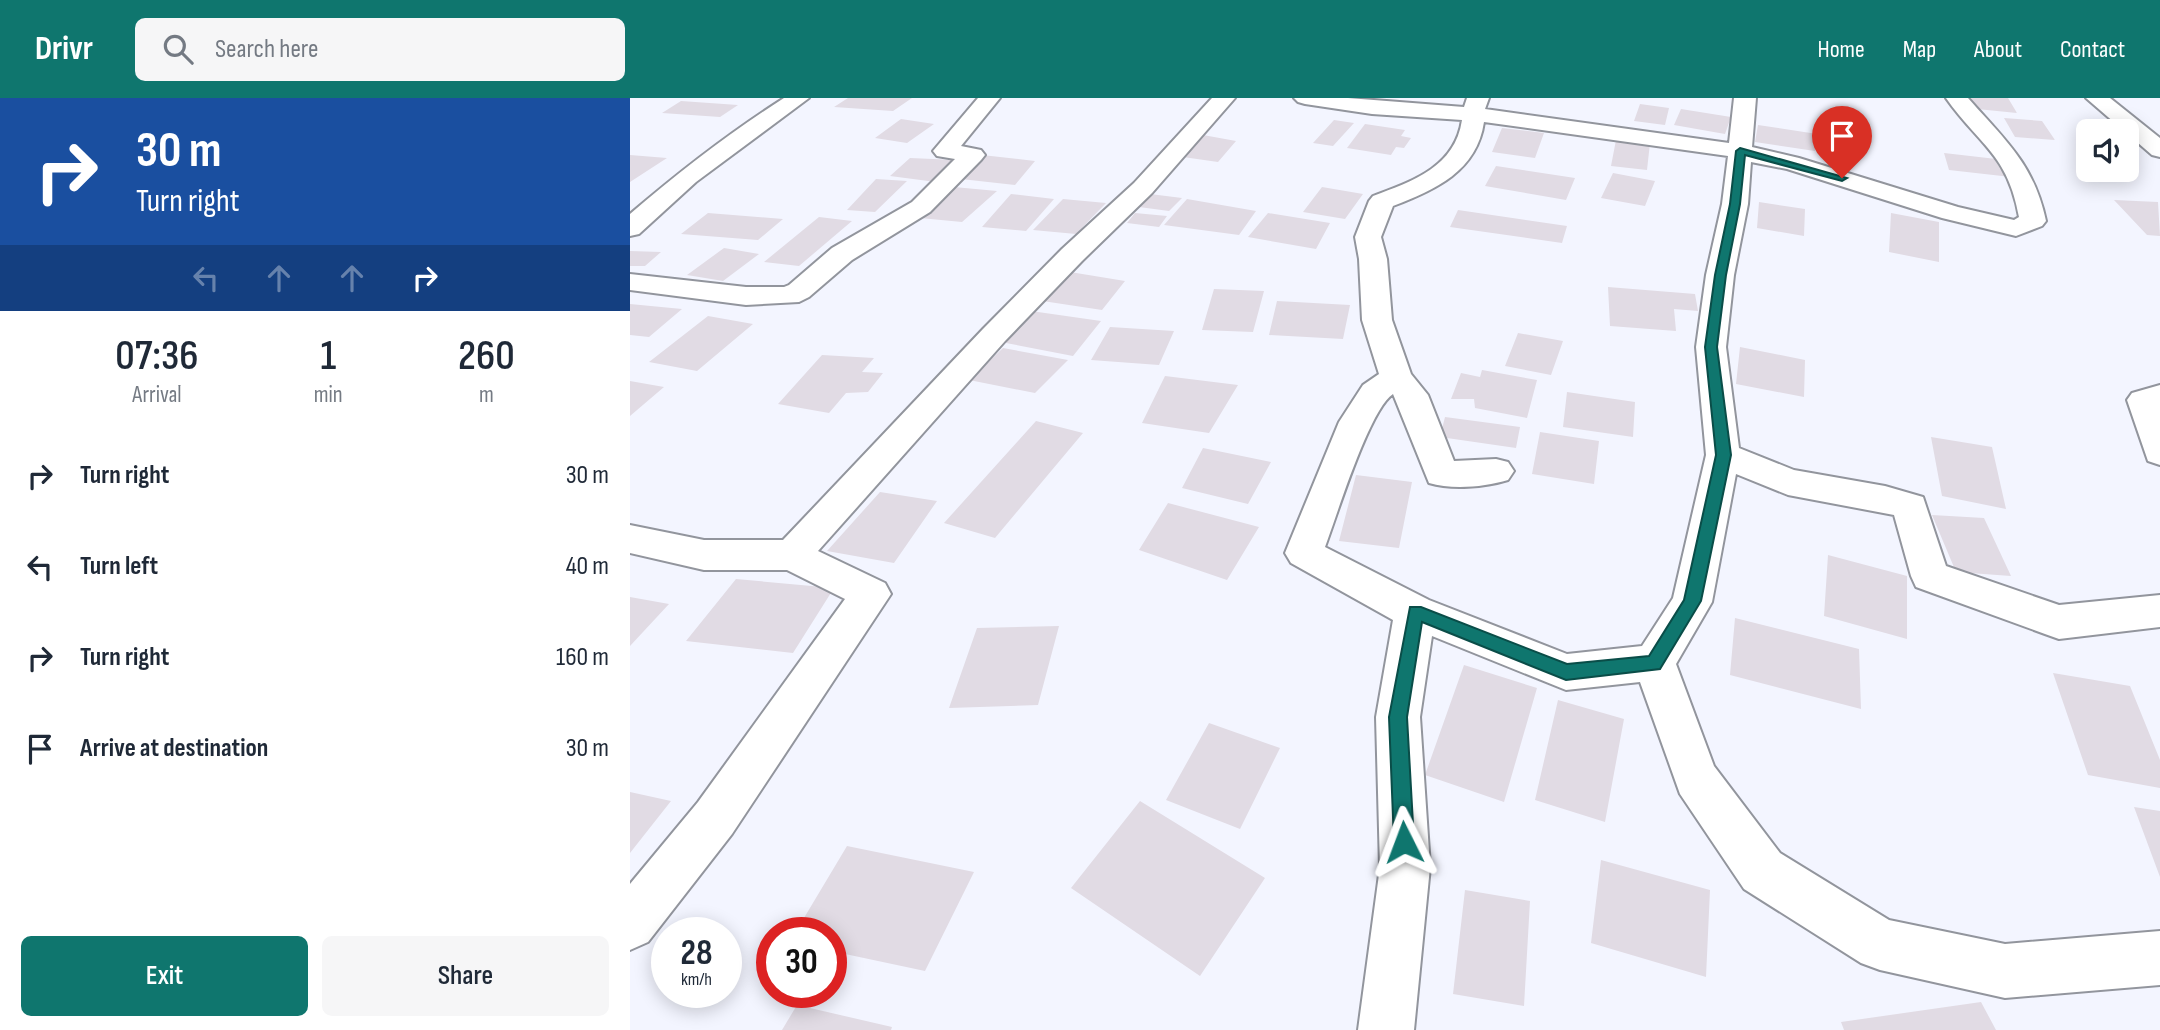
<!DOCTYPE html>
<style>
body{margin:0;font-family:"Sofia Sans Condensed",sans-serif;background:#f6f6f7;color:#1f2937;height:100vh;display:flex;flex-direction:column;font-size:26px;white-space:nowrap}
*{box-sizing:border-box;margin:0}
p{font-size:23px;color:#747a83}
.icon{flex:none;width:38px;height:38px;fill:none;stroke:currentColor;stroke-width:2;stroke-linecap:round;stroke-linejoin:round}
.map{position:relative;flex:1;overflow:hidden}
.panel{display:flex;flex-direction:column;background:#fff;width:630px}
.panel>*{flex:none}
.hud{background:#1a4fa0;color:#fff;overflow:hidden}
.fabs{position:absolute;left:1446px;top:21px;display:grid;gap:14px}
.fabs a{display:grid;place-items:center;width:63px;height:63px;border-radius:10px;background:#fff;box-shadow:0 4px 18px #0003;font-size:35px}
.speed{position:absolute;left:21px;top:819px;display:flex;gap:14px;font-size:35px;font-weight:700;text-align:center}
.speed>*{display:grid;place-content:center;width:91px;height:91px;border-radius:50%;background:#fff;box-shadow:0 4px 18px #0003;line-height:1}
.speed small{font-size:18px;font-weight:400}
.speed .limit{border:10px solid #d22;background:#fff;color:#111}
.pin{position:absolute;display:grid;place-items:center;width:60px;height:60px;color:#fff;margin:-72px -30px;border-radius:50% 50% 50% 0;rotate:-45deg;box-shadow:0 0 7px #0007}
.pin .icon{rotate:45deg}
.me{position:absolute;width:77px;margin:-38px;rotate:357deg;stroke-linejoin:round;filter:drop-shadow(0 0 5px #0008)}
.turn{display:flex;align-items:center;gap:24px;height:147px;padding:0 21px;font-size:32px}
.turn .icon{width:91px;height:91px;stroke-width:2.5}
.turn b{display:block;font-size:49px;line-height:60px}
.lanes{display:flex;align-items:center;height:66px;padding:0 21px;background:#0003;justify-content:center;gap:35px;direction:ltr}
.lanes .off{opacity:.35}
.eta{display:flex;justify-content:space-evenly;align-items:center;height:119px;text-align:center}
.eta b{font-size:42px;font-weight:600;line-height:49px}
.cta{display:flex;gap:14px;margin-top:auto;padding:14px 21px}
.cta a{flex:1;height:80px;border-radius:10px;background:#0f766e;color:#fff;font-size:28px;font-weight:600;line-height:80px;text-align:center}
.cta a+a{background:#f6f6f7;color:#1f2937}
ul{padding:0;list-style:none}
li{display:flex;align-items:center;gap:21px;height:91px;padding:0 21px}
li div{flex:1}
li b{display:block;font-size:26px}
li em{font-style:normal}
header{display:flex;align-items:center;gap:42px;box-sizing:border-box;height:98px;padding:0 35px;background:#0f766e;color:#fff}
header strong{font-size:33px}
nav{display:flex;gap:38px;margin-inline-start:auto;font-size:24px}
.search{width:490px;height:63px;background:#f6f6f7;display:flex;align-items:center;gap:18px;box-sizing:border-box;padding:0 24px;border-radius:10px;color:#747a83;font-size:26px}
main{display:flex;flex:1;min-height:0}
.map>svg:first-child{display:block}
.building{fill:#e1dbe4}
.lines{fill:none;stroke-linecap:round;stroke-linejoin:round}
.minor-casing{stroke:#92959d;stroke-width:4}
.minor{fill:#fff;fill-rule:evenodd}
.route{fill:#0f766e;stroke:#0a4d48;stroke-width:2}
</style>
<header>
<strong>Drivr</strong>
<div class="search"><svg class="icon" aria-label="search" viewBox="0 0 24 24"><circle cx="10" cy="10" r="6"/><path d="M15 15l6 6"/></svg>Search here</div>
<nav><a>Home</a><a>Map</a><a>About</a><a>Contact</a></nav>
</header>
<main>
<section class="panel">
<div class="hud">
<div class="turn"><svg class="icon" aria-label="right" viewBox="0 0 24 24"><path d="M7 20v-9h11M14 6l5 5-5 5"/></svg><div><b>30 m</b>Turn right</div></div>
<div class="lanes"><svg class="icon off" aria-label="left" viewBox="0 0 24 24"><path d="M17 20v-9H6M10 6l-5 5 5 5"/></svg><svg class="icon off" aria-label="ahead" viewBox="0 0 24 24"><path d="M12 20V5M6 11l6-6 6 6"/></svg><svg class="icon off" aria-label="ahead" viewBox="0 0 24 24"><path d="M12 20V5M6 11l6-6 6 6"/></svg><svg class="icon" aria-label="right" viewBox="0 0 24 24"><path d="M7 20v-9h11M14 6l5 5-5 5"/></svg></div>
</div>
<div class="eta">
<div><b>07:36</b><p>Arrival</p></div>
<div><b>1</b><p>min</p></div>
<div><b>260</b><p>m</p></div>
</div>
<ul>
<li><svg class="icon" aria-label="right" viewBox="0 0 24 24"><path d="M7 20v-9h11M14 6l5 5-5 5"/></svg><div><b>Turn right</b></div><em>30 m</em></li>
<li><svg class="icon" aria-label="left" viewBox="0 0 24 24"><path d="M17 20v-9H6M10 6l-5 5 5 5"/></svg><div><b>Turn left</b></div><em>40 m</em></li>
<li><svg class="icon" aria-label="right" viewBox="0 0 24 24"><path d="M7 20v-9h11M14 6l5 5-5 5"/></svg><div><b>Turn right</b></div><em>160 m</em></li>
<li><svg class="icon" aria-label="arrive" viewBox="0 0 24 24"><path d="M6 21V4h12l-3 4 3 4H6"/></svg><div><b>Arrive at destination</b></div><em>30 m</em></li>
</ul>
<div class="cta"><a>Exit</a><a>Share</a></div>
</section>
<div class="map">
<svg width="1530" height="932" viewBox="0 0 1530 932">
<rect width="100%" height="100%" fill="#f3f5ff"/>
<path class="building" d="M218 0H282L263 13 204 9Z
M1341 0H1378L1387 15 1347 11Z
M51 3 108 7 90 19 32 15Z
M1010 6 1039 10 1035 27 1004 23Z
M1051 11 1101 19 1095 36 1044 27Z
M1374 20 1412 23 1425 42 1385 39Z
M271 21 304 26 277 45 245 40Z
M704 22 724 25 703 48 683 45Z
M735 26 775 32 771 38 781 40 774 50 766 49 761 57 717 50Z
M1128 27 1187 36 1185 53 1125 44Z
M872 30 914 35 905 60 862 54Z
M573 37 606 43 588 64 553 59Z
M986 42 1020 45 1017 72 981 68Z
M1314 55 1375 62 1381 79 1319 72Z
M0 57 37 60 0 84Z
M352 57 405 63 385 87 322 80Z
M280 60 326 62 306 84 260 78Z
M866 68 945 80 936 102 855 88Z
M983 75 1025 83 1015 108 971 100Z
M246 81 277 83 245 114 217 112Z
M324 89 367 93 332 124 290 120Z
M692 89 733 96 715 121 673 114Z
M381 96 424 101 396 133 352 129Z
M520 96 552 100 539 113 509 109Z
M433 101 476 105 446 136 403 132Z
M557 101 626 113 609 137 534 127Z
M1484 102 1528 104 1530 138 1517 137Z
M1129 104 1175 111 1174 138 1127 130Z
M828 112 937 128 932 145 820 129Z
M78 115 153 121 128 142 51 136Z
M505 115 537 118 529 129 497 125Z
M638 115 700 125 686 151 618 139Z
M1261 115 1309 124V164L1259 154Z
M189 119 222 123 169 168 134 164Z
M94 150 129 156 93 183 57 177Z
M0 153 31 154 15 168H0Z
M434 173 495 183 472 212 406 202Z
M978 189 1065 196 1068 213 1044 211 1046 233 980 228Z
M584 191 634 193 623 234 572 232Z
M647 203 720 207 713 241 639 237Z
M0 206 52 211 19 239 0 237Z
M401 213 471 223 443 258 376 245Z
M78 218 123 226 67 273 19 264Z
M480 229 544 233 529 267 461 262Z
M888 235 933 243 921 277 875 268Z
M1110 249 1175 262 1174 299 1106 286Z
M373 250 438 262 405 295 339 282Z
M192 257 244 260 232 274 253 275 238 294 216 295 199 315 148 306Z
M852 272 907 282 897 320 845 310 844 301H821L831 275 850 279Z
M535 278 608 287 579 335 512 325Z
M0 283 34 289 0 318Z
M937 294 1005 304 1003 339 933 329Z
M815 319 890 329 886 350 810 339Z
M406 323 453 335 365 440 314 425Z
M910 334 969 343 964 386 902 376Z
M1301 339 1362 349 1376 411 1312 398Z
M573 350 641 364 618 406 552 390Z
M726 377 782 384 769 450 709 443Z
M250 394 307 403 264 465 197 453Z
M538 405 629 429 597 482 509 452Z
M1302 417 1354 420 1381 478 1326 474Z
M1198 457 1277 478V541L1194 518Z
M106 481 204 490 163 555 56 543Z
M0 499 39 506 0 548Z
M1105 520 1229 551 1231 611 1100 577Z
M429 528 408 607 319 610 347 530Z
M834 567 907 590 874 704 795 677Z
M1423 575 1500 588 1530 662V690L1458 677Z
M928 602 994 621 975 724 905 702Z
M579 625 650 650 610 731 536 702Z
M0 694 41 703 0 755Z
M510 703 635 780 570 878 441 790Z
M1504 709 1530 713V779Z
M217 748 344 774 295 873 201 853V835H165Z
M971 762 1080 792 1076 879 961 845Z
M835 792 900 803 894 908 823 896Z
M1351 904 1366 932H1214L1211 924Z
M167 907 262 929 261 932H152Z"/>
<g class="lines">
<defs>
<path id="minor" d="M154 0H179L66 84 9 136 0 138V116C49 74 99 35 154 0Z
M348 0H370L331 48 351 52 355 57 351 62 300 114 222 162 179 199 169 204 116 207 0 192V176L116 189H154L159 187 202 150 282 104 325 61 307 58 303 53Z
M582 0H605L522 95 452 163 375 243 188 453 255 485 261 496 102 736 18 844 0 852V786L68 704 215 501 157 472H74L0 455V427L74 442H153L353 231 432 151 504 85Z
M664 0H718L834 9 837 0H859L855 11 1099 45 1104 0H1126L1122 49 1169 60 1328 109 1384 122 1389 119C1378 56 1349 47 1316 0H1338C1375 42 1404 66 1416 123L1412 128 1386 138 1312 120 1157 71 1121 64 1118 106 1104 177 1096 249 1109 350 1164 372 1255 388 1293 399 1316 468 1429 507 1530 497V529L1429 541 1415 536 1286 489 1281 478 1264 417 1158 397 1106 376 1082 504 1046 566 1084 668 1150 755 1259 822 1375 846 1530 833V887L1375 900 1250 872 1231 865 1114 791 1050 696 1010 584 936 592 802 538 790 619 800 769 784 932H728L750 769 746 619 763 522 661 465 655 455 709 324 733 287 749 276 732 222 729 161 725 139 739 103 743 98C783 83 825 69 832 22L742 16 675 6 668 4ZM854 24 1098 58 1092 106 1076 177 1066 249 1076 357 1043 500 1012 548 937 556 799 502 695 449C707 417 739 312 763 296L799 385C822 392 855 389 878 382L884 373 878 364 866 361 824 363 798 297 781 276 762 222 757 161 751 139 763 108C805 92 847 73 854 24Z
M1456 0H1480L1530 40V59L1522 57Z
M1530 287V367L1518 363 1497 302 1502 295Z"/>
</defs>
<use href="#minor" class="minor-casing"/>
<use href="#minor" class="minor"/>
</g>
<path class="route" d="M1110 50 1217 80 1212 83 1115 57 1110 106 1096 177 1087 249 1101 357 1071 503 1030 571 936 582 792 524 777 619 784 744 781 751 774 754 767 751 764 744 759 619 780 509H791L937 566 1019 558 1054 502 1086 357 1075 249 1085 177 1100 106 1106 53Z"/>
</svg>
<div class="fabs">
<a><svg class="icon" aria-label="sound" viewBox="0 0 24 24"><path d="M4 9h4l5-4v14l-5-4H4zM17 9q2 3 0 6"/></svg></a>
</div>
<div class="speed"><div>28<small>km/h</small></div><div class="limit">30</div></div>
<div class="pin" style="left:1212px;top:80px;background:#d93025"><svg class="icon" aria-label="arrive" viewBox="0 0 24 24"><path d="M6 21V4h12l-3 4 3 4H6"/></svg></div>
<svg class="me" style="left:774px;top:744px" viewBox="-20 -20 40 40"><path d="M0-17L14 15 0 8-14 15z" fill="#0f766e" stroke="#fff" stroke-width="4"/></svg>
</div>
</main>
